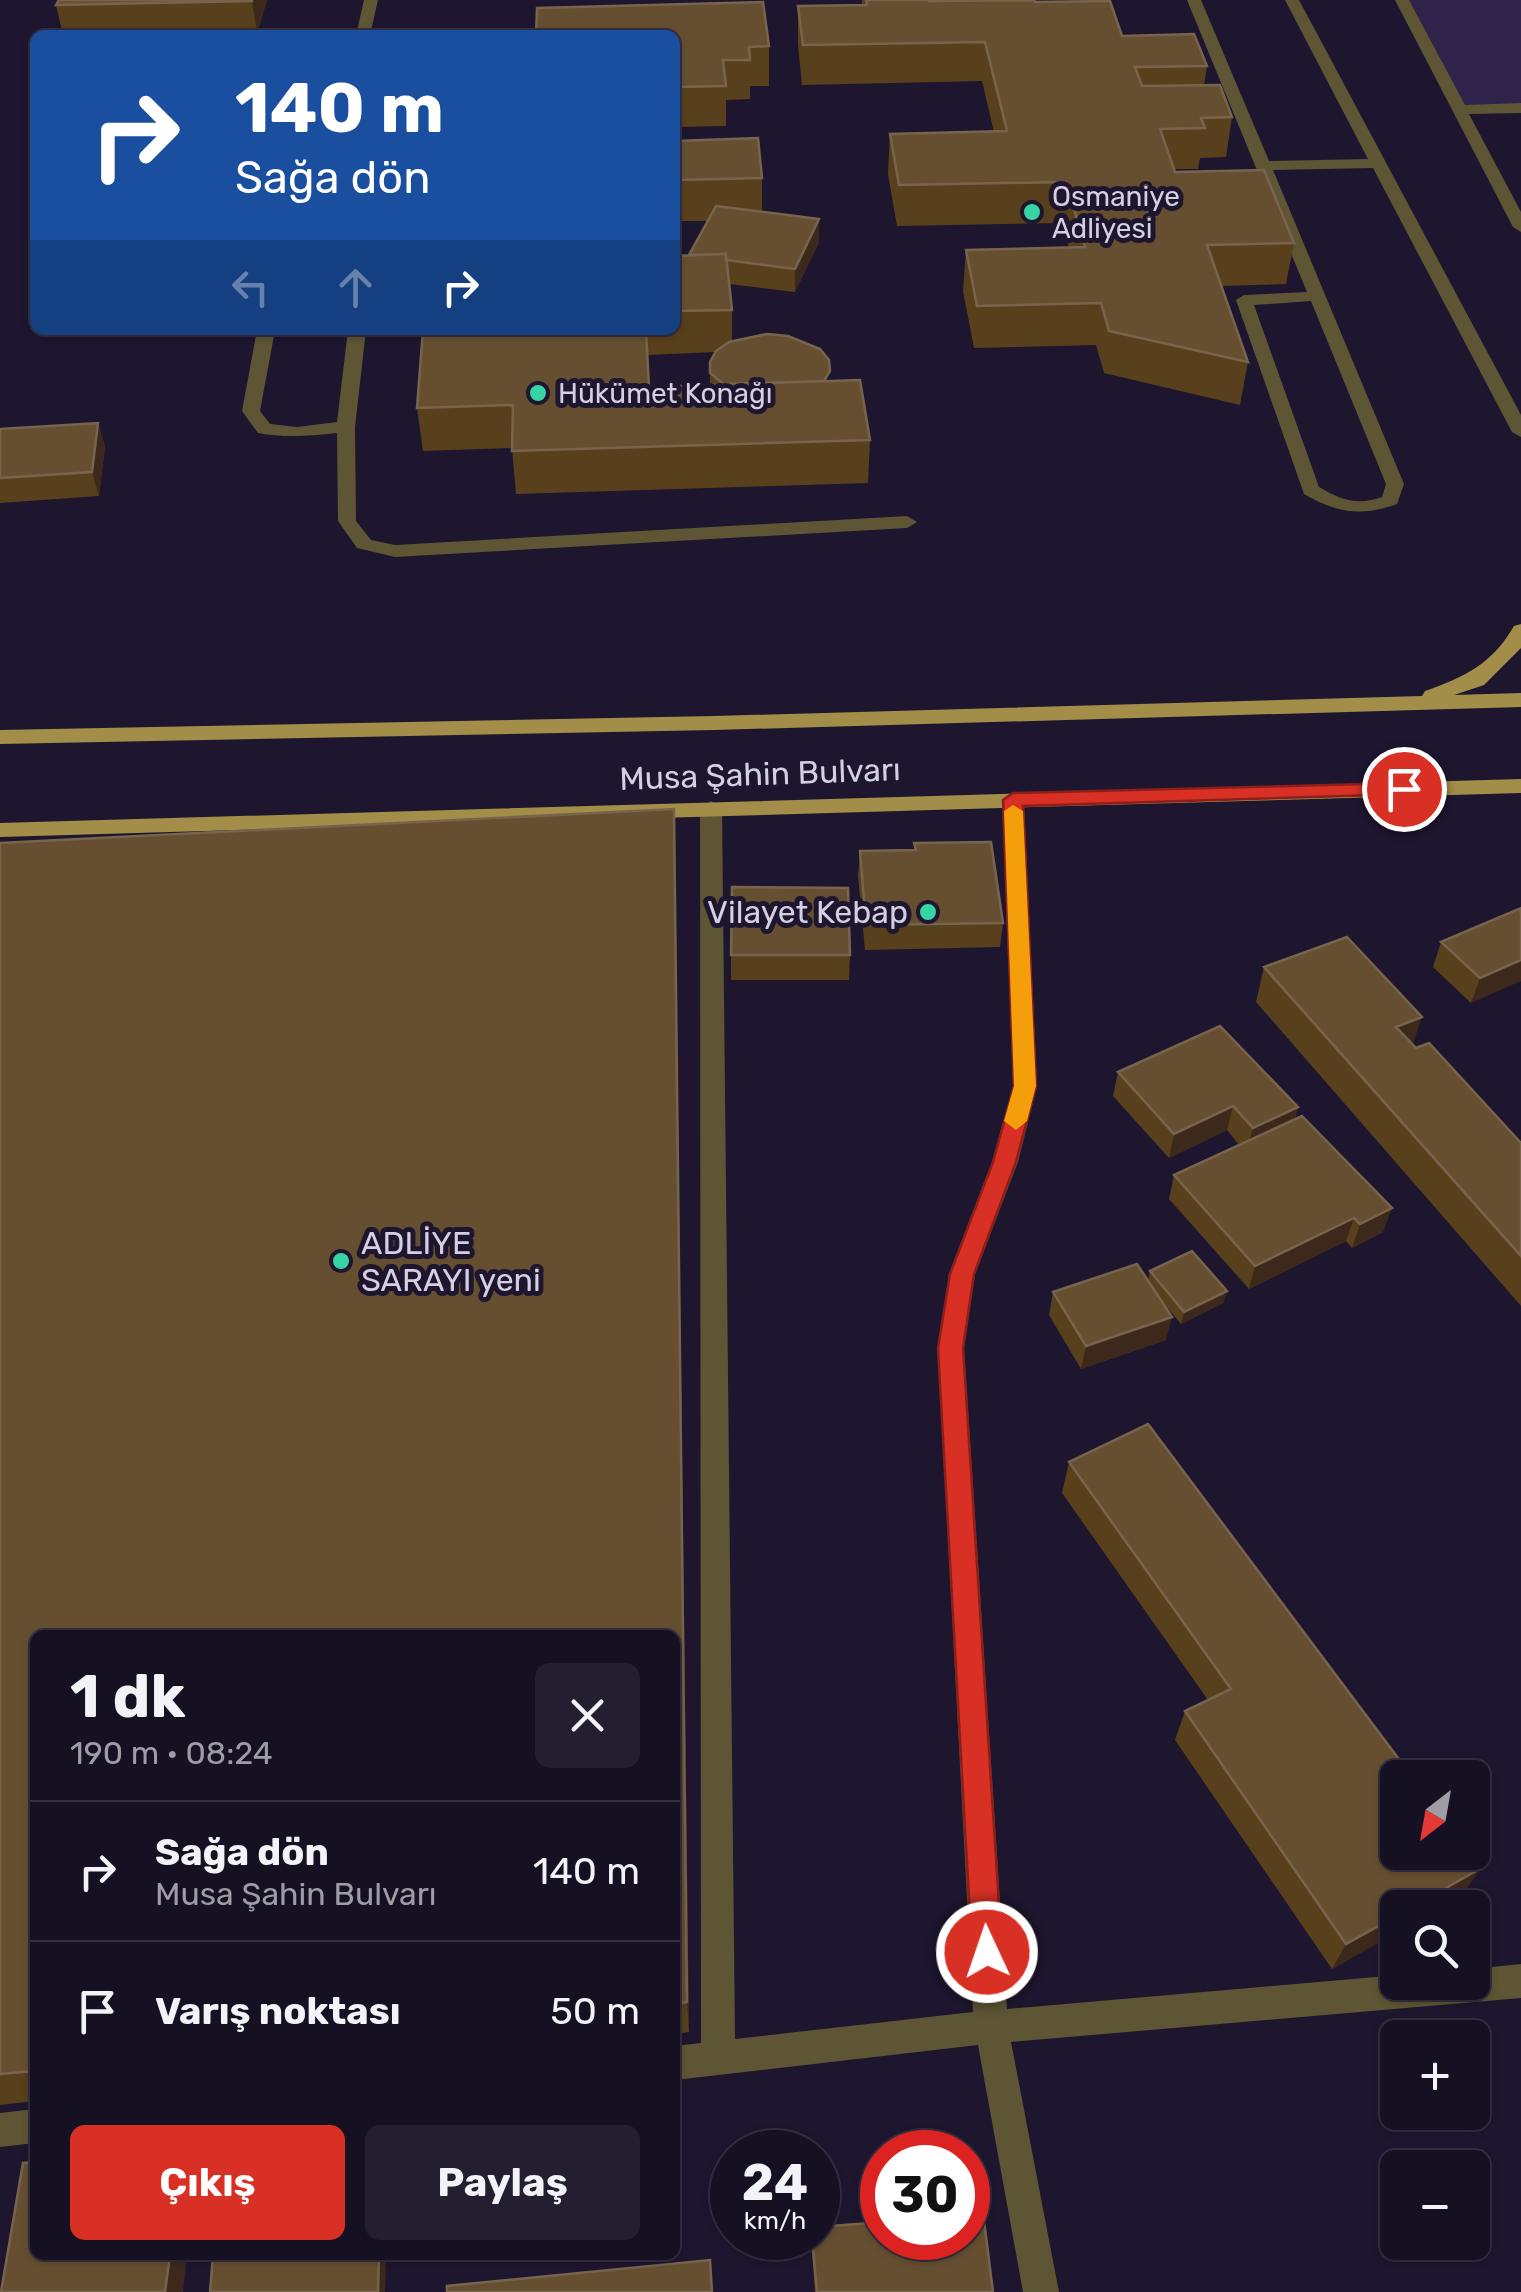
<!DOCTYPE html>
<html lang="tr">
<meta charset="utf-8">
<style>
body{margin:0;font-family:Rubik,sans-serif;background:#231e30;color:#f1f3f6;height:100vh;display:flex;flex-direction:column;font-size:38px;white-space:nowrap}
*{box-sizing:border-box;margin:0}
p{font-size:32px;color:#9e9da6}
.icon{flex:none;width:55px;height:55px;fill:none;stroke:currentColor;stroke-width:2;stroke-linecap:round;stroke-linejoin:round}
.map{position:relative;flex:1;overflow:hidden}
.panel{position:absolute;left:30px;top:1630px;width:650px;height:630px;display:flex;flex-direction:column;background:#161023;border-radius:15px;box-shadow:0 2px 8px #0004,0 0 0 2px #353041}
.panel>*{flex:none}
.guide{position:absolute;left:30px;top:30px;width:650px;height:305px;border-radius:15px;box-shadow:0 2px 8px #0004,0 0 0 2px #353041;background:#1a4fa0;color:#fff;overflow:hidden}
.needle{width:65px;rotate:211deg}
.controls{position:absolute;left:1380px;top:1760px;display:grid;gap:20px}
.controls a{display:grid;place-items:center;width:110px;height:110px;border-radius:15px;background:#161023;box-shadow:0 2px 8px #0004,0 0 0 2px #353041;font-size:50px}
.speed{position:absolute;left:710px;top:2130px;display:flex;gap:20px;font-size:50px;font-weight:700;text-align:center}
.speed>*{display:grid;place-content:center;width:130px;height:130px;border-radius:50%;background:#161023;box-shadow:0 2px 8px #0004,0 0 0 2px #353041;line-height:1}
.speed small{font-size:25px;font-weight:400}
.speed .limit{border:15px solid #d22;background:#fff;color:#111}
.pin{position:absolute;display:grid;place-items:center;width:85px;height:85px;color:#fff;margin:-42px;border:5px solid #fff;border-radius:50%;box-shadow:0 2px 10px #0007}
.me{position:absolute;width:110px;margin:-55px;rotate:357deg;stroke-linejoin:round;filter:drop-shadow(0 0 8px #0008)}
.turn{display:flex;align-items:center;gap:35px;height:210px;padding:0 40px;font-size:45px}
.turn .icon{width:130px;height:130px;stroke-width:2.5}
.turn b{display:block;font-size:70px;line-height:85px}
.lanes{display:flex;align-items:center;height:95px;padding:0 40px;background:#0003;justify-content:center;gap:50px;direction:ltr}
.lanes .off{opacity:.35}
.round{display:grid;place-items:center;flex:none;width:105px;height:105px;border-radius:15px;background:#231e30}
.headline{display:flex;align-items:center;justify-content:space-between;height:170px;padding:0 40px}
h1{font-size:60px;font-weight:700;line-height:75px}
.action{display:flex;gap:20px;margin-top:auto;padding:20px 40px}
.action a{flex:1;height:115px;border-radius:15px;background:#d93025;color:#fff;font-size:40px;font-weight:700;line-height:115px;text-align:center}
.action a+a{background:#231e30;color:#f1f3f6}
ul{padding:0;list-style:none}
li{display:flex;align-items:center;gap:30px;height:140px;padding:0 40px;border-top:2px solid #353041}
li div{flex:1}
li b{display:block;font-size:38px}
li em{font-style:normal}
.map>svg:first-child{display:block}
.green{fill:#2f224b}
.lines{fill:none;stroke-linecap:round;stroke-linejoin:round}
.minor{fill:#5e5534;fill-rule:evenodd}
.major{fill:#a28e48;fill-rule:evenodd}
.wall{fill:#59401c;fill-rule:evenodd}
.shaded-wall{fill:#3c291b}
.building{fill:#664f31;stroke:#78644d;stroke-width:2.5}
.route{fill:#d93025;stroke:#8d1f18;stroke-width:2.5}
.slow{fill:#f59e0b}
.poi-dot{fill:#37d4a6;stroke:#1e162f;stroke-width:4}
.labels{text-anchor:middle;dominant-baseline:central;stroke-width:10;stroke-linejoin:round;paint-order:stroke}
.far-poi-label{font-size:28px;fill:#d4d0e2;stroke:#1e162f;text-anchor:start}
.street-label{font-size:32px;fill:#d4d0e2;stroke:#1e162f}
.poi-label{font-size:32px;fill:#d4d0e2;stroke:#1e162f;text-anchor:end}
</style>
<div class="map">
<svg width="1521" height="2292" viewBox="0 0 1521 2292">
<rect width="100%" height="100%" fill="#1e162f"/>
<path class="green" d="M1399 0H1521V110H1460Z"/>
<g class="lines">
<path class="minor" d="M364 0H378L370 35H356Z
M1187 0H1201L1269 161 1368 159 1285 0H1299L1521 415V437L1512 432 1373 168 1273 170 1404 484 1397 504C1361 517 1337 513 1304 494L1236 300 1244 295 1307 292ZM1311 301 1386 484 1382 497C1357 506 1341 500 1319 487L1254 305Z
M1395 0H1409L1465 105 1521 103V113L1469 114 1521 212V232L1513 227Z
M257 330H275L260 411 270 424 297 427 337 422 348 330H366L355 427 356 521 371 540 395 545 907 516 917 522 907 528 395 557 357 548 338 521 337 433C310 436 284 438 258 433L242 411Z
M1013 793 1024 800 1037 1086 1018 1162 975 1274 964 1348 1007 2009 1398 1975V1982H1472V1969L1521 1964V1998L1011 2042 1059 2292H1023L978 2045 675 2080V2046L701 2043 700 808 711 801 722 808 735 2039 973 2012 938 1348 949 1274 992 1162 1013 1086 1002 800Z
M35 2109V2143L0 2147V2113Z"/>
<path class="major" d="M1521 624V648L1484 685 1454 695 1521 693V707L714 730 0 744V730L714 716 1422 696 1425 691C1465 677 1492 664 1514 626Z
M1521 779V793L0 837V823Z"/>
</g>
<path class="wall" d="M267 0 257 33 63 35 56 5Z
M862 0 1035 2 1122 36 1207 66 1204 85 1232 117 1226 157 1200 158 1198 169H1174L1175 172 1294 243 1286 284 1221 286 1248 362 1240 405 1104 373 1096 345 974 348 963 291 966 250 1069 248 1062 223 897 226 888 174 890 134 994 132 982 81 802 85 798 45V6L862 5Z
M675 35 769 46V86H750V99L726 100V126L675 127Z
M675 141 762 178V212L819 242 795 292 729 284 732 310V342L829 381 870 440 868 483 516 494 512 448 423 451 417 408 423 330H675V256L689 255 708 221H675ZM715 352 710 362V385L649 387 647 355Z
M98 423 105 447 99 496 0 503V429Z
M674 809 689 2032 675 2034V1635H35V2101L0 2105V843Z
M914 843 1003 923 1000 947 865 950 858 876 860 851 914 850Z
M1521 908 1471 1003 1433 967 1441 942Z
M731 955H850L849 980H731Z
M1264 967 1413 1045 1521 1143V1306L1256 1002Z
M1118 1072 1298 1107 1295 1119 1383 1232 1352 1248 1346 1241 1249 1289 1169 1199 1174 1175 1239 1145 1227 1130 1169 1158 1113 1096Z
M1150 1271 1227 1291 1223 1303 1181 1324 1160 1299 1166 1340 1081 1369 1049 1315 1053 1292 1148 1280Z
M1069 1462 1463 1894 1332 1969 1175 1740 1185 1711 1208 1700 1062 1493Z
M811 2238H818L993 2292H815Z"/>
<path class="shaded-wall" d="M252 0H267L257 33 252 1Z
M819 219V242L795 292V269Z
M98 423 105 447 99 496 92 472Z
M674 809 675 853 689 2032 687 2002Z
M1521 960V981L1471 1003 1480 978Z
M1422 1017 1410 1052 1396 1027Z
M1233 1106 1227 1130 1169 1158 1174 1134Z
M1298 1107 1291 1131 1246 1153 1253 1128Z
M1392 1208 1383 1232 1352 1248 1360 1224Z
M1354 1218 1346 1241 1249 1289 1255 1266Z
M1227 1291 1223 1303 1181 1324 1184 1312Z
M1172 1317 1166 1340 1081 1369 1086 1346Z
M1481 1868 1463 1894 1440 1908H1411Z
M1398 1915V1932L1332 1969 1346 1944Z
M170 2255H187L183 2292H165Z
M379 2255H386L385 2292H378Z"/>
<path class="building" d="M59 0H252V1L56 5Z
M866 0H929V1L1034 0 1035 2 1110 1 1122 36 1194 34 1207 66 1135 67 1142 86 1220 85 1232 117 1201 118 1205 128 1160 129 1175 172 1264 170 1294 243 1207 245 1248 362 1109 331 1101 303 977 306 966 250 1085 247 1066 182 899 185 890 134 1007 131 985 42 803 45 798 6 867 5Z
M763 2 769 46 749 47 750 60H723L726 86 675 87V35H536L537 8Z
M758 138 762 178 675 180V141Z
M716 206 819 219 795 269 726 260V254L689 255Z
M726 254 732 310 675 311V256Z
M423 330H646L649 387 860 380 870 440 512 451 513 405 417 408Z
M767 334 788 336 820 349 829 360 830 371 824 381 723 384 710 373V362L716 351 729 342Z
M98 423 92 472 0 478V429Z
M674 809 687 2002 675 2004V1635H35V2071L0 2074V843Z
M991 842 1003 923 866 925 860 851 916 850 914 843Z
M732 887 848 888 850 955H731Z
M1521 908V960L1480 978 1441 942Z
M1347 937 1422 1017 1396 1027 1416 1048 1429 1043 1521 1143V1256L1264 967Z
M1220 1026 1298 1107 1253 1128 1233 1106 1174 1134 1118 1072Z
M1302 1116 1392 1208 1360 1224 1354 1218 1255 1266 1174 1175Z
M1192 1251 1227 1291 1184 1312 1150 1271Z
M1137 1264 1172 1317 1086 1346 1053 1292Z
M1148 1424 1413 1778H1398V1852H1469L1481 1868 1411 1908H1398V1915L1346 1944 1185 1711 1231 1689 1069 1462Z
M35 2162V2255H170L165 2292H1L23 2163Z
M983 2213 993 2292H817L812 2238H818V2227L882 2222V2238H968V2215Z
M213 2255H379L378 2292H210Z
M710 2260 712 2292H447V2286Z"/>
<path class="route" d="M1404 783 1414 789 1411 794 1023 806 1036 1086 1016 1162 974 1274 963 1348 1002 1952 997 1962 987 1966 976 1962 972 1952 938 1348 950 1274 993 1162 1014 1086 1003 800 1013 793Z"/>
<path class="slow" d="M1013 805 1023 811 1036 1086 1027 1121 1016 1130 1004 1121 1014 1086 1004 811Z"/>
<g class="poi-dot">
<circle cx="1032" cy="212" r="10"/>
<circle cx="538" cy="393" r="10"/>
<circle cx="928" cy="912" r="10"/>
<circle cx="341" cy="1261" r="10"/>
</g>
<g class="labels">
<g class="far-poi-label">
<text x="1052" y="196">Osmaniye<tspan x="1052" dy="32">Adliyesi</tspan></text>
<text x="558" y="393">Hükümet Konağı</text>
</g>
<g class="street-label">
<text transform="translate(760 774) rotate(-2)">Musa Şahin Bulvarı</text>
</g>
<g class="poi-label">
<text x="908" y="912">Vilayet Kebap</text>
<text x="361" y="1243" text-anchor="start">ADLİYE<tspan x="361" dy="37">SARAYI yeni</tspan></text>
</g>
</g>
</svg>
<div class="controls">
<a><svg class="needle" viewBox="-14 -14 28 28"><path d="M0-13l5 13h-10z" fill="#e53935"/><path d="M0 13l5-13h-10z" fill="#9e9da6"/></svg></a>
<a><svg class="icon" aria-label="search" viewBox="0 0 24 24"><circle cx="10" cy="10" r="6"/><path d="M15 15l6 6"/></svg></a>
<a>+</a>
<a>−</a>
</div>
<div class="speed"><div>24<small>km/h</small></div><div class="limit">30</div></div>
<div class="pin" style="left:1404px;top:789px;background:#d93025"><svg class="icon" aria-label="arrive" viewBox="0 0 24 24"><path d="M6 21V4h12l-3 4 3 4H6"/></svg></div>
<svg class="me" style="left:987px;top:1952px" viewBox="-20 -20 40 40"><circle r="17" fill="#d93025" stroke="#fff" stroke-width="3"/><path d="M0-11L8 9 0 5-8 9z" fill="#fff"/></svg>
<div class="guide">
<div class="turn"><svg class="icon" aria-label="right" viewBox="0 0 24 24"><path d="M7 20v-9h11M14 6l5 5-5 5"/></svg><div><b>140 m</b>Sağa dön</div></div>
<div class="lanes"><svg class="icon off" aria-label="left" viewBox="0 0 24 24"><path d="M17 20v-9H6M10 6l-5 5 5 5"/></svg><svg class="icon off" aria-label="ahead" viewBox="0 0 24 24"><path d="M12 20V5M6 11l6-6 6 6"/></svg><svg class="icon" aria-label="right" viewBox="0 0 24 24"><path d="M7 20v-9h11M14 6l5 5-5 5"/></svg></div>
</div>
<section class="panel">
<div class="headline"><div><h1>1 dk</h1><p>190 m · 08:24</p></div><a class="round"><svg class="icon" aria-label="close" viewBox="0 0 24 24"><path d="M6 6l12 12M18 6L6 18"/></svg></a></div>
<ul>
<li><svg class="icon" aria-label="right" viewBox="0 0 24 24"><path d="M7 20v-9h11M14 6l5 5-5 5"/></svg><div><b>Sağa dön</b><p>Musa Şahin Bulvarı</p></div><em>140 m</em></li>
<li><svg class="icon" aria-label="arrive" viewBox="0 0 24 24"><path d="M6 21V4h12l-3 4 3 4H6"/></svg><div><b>Varış noktası</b></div><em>50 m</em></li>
</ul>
<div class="action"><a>Çıkış</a><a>Paylaş</a></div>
</section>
</div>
